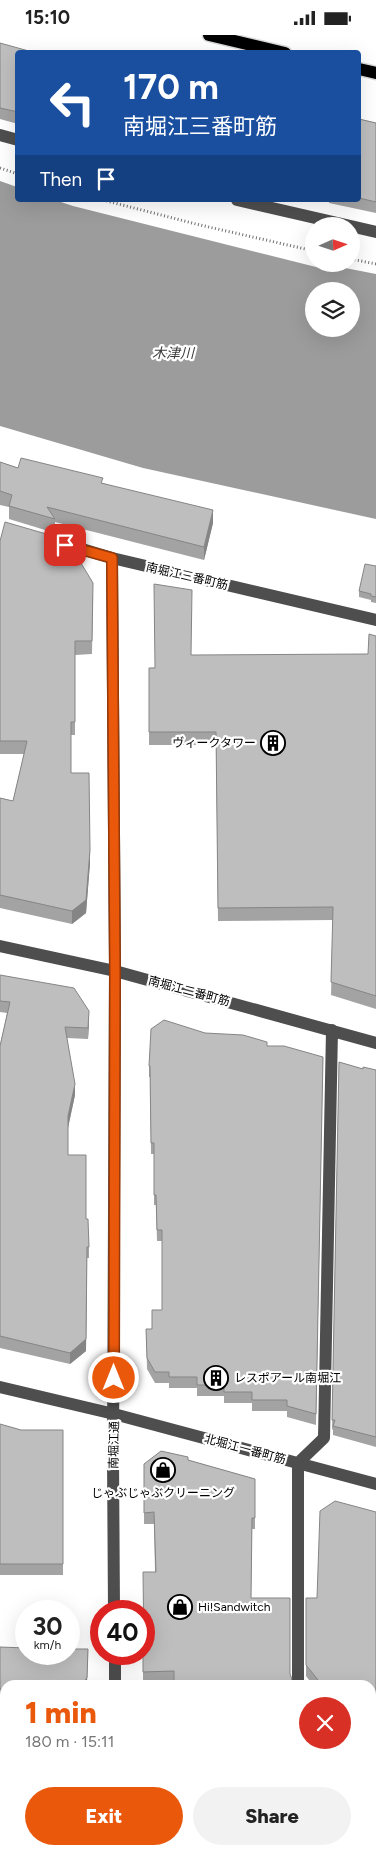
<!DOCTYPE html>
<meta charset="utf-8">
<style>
body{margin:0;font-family:Figtree,"Noto Sans JP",sans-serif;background:#f2f2f2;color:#222;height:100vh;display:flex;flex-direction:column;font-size:19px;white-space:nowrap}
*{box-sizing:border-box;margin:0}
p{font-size:16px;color:#767676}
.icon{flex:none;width:28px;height:28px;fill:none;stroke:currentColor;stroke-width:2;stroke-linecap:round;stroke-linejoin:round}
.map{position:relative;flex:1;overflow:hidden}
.panel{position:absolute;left:0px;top:1645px;width:376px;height:175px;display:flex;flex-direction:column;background:#fff;border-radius:15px 15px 0 0;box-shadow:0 5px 20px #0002}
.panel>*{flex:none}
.banner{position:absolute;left:15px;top:15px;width:346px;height:152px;border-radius:5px;box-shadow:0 5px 20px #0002;background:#1a4fa0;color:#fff;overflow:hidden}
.needle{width:32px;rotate:87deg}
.fabs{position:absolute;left:305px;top:182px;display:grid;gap:10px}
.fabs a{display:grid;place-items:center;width:55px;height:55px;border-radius:50%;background:#fff;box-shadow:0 5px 20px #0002;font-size:25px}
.speed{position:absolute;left:15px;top:1565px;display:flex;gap:10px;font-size:25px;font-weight:700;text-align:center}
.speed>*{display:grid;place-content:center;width:65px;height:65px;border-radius:50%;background:#fff;box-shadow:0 5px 20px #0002;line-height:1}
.speed small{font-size:12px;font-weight:400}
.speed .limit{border:8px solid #d22;background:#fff;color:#111}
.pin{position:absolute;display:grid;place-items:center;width:42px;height:42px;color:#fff;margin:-21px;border-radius:10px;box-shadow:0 2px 8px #0006}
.me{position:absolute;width:55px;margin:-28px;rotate:0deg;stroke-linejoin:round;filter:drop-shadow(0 0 4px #0008)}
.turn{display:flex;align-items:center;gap:18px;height:105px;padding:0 25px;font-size:22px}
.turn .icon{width:65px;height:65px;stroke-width:2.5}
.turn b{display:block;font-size:35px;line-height:42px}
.then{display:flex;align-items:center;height:48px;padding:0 25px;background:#0003;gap:10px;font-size:19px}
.round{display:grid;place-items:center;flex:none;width:52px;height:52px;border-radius:26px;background:#f2f2f2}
.overview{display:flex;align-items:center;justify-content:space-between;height:85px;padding:0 25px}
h1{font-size:30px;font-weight:800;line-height:38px;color:#ea580c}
.cta{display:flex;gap:10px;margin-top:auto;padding:10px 25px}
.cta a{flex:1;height:58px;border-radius:30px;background:#ea580c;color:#fff;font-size:20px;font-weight:800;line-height:58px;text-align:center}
.cta a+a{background:#f2f2f2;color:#222}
.status{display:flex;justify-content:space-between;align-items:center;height:35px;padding:0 25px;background:#fff;direction:ltr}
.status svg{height:14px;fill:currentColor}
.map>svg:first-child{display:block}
.water{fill:#9c9c9c;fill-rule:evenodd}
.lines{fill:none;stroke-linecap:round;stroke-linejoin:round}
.major-casing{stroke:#dbdbdb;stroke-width:15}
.path{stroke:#707070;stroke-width:3;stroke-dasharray:1 2.5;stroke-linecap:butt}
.minor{stroke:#4e4e4e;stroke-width:12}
.major{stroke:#000;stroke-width:12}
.wall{fill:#a3a3a3}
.shaded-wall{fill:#858585}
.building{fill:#bebebe;stroke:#858585}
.route-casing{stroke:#983908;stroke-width:12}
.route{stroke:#ea580c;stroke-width:9}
.labels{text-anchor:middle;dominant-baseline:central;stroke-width:4.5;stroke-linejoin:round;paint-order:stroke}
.street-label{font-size:12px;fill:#000;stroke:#fff}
.poi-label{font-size:12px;fill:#000;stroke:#fff;text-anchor:start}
.water-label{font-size:14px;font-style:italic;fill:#3d3d3d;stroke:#fff}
</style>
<div class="status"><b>15:10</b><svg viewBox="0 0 49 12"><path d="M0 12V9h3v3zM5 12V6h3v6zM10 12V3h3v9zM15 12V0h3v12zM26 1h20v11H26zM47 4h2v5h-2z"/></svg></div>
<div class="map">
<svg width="376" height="1820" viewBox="0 0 376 1820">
<rect width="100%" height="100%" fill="#fff"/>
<path class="water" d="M0 146 17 152 18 165H55L73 171 328 235 340 232 376 239V484L143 433 0 391ZM314 256H351V294H314Z"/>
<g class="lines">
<defs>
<path id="major" d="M209 0 285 18
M359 34 376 38"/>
</defs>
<use href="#major" class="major-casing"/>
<path class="path" d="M0 133 18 139
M103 165 200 190 314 216
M351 224 376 229"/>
<path class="minor" d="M0 100 18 105
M237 165 376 197
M55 506 112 523 376 585
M112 523 115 936 113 1422 114 1576
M0 911 115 936 376 1008
M0 1352 114 1379 376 1449
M115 1619V1650
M298 1650V1428L324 1403 332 995
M0 1682H5
M113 1820V1815
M298 1820V1815"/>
<use href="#major" class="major"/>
</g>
<path class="wall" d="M0 8 18 18V89L0 84Z
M359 84 376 88V178L329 168V165H359Z
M0 427 18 433 103 448 213 488 204 525 55 487V498L9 484V472L0 470Z
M0 506 93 561 92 619 75 620V700H71V738L90 828 86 878 72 889 0 873V763L13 766 24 719H0Z
M376 531V568L371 567V565L359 562V556Z
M376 601V974L331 960 333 885 218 886 216 710H149V633L368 619Z
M0 940 89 987 88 1004 67 1003 75 1060 68 1092V1120L86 1184 89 1212V1223H87L86 1316 70 1329 0 1313V1011L7 978 0 977Z
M205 998 267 1011 323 1022 316 1390 287 1382V1376H252V1368H224V1361H197V1353H169V1348H155L147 1334 146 1294H152L162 1275V1206H157L156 1170H154V1119H151L150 1042H149V1031Z
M339 1027 363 1034 376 1035V1412L333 1400V1395L332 1394Z
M0 1389 21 1395H63V1540H0Z
M188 1425 255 1444V1494H252L251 1563 290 1639 292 1650 174 1648H143V1619L155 1537 154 1489H144V1429Z
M376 1477V1680H371V1650H313L306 1641V1563H317Z
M0 1612 5 1650V1665H0Z"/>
<path class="shaded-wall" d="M213 475V488L204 525V512Z
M90 815V828L86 878 72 889V876Z
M89 976V987L88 1004V993Z
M75 1049V1060L68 1093V1081Z
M87 1212 86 1316 70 1329V1318Z
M88 1614 87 1650H80Z
M292 1644V1650H287Z"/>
<path class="building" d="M0 8 36 18H18V77L0 73Z
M359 84 376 88V167L359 163Z
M21 423 103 443 101 448 213 475 204 512 47 472 55 484 9 471 12 460 0 456V427L18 433Z
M5 487 67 505 93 548 92 606H75V687H71V738H89L90 815 86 865 72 876 0 860V763L13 766 27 706H0V506Z
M365 529 376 531V562L371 561V559L359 556Z
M154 549 192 555 191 620 368 619 369 599 376 601V961L331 947 333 872 218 873 216 697H149V633H155Z
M0 940 74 953 89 976 88 993 65 992 75 1049 68 1081V1120H86V1184H88L89 1212H87L86 1304 70 1318 0 1301V1011L10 967 0 966Z
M164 985 205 998 243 1000 267 1007V1011H284L323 1022 316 1379 287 1371V1365H252V1357H224V1350H197V1342H169V1337H155L147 1323 146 1294H152V1275H162V1195H157L156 1160H154V1108H151L150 1031H149L151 994Z
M339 1027 363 1034V1032L376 1035V1402L333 1391 335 1385H332Z
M0 1389 21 1395H63V1529H0Z
M161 1416 188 1422V1425L255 1444V1483H252L251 1563H290V1639L292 1644 287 1650H174V1636L143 1637V1619H144L143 1537H156L154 1477 144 1478V1429Z
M335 1466 376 1477V1668L371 1669V1650H322L306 1630V1563H317L320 1476Z
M0 1612 26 1613V1619H69V1614H88L87 1643 80 1650H5V1654H0Z
M371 1684 376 1685V1820H176L178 1815H294V1816L303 1815H371Z
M0 1705H5V1815H82V1820H0Z"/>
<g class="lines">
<defs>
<path id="route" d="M65 510 112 523 115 936 114 1343"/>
</defs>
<use href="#route" class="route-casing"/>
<use href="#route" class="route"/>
</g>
<defs>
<symbol id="building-ring" viewBox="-11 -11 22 22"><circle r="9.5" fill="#fff" stroke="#000" stroke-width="1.5"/><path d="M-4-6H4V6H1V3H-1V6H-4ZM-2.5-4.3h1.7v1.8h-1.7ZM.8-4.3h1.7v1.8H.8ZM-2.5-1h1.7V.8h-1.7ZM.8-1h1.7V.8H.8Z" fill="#000"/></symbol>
<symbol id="shop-ring" viewBox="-11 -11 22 22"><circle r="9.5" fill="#fff" stroke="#000" stroke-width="1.5"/><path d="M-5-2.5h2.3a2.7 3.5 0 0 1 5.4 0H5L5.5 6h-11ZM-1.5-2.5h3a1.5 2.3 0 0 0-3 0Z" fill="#000"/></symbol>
</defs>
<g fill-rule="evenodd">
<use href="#building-ring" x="259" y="694" width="28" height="28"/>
<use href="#building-ring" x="202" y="1329" width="28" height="28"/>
<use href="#shop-ring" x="149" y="1421" width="28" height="28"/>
<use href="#shop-ring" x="166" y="1558" width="28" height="28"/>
</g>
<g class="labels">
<g class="street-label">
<text transform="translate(187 541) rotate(13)">南堀江三番町筋</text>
<text transform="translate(189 956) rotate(15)">南堀江二番町筋</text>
<text transform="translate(114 1410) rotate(-89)">南堀江通</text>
<text transform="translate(245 1414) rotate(15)">北堀江一番町筋</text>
</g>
<g class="poi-label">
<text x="256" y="708" text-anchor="end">ヴィークタワー</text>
<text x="234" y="1343">レスポアール南堀江</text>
<text x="163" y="1458" text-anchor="middle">じゃぶじゃぶクリーニング</text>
<text x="198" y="1572">Hi!Sandwitch</text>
</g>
<g class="water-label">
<text x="173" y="318">木津川</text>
</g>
</g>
</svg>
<div class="fabs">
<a><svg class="needle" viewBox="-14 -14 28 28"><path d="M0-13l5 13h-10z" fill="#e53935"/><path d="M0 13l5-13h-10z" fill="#767676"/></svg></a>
<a><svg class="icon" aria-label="layers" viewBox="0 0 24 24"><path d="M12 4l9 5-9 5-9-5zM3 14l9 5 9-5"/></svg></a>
</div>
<div class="speed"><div>30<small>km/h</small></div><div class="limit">40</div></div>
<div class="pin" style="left:65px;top:510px;background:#d93025"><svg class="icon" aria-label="arrive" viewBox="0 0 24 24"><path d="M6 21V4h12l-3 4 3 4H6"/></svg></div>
<svg class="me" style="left:114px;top:1343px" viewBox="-20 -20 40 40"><circle r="17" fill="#ea580c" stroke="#fff" stroke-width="3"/><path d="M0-11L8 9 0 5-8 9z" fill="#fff"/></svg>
<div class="banner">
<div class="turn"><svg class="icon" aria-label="left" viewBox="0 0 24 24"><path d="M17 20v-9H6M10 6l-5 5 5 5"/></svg><div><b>170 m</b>南堀江三番町筋</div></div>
<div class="then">Then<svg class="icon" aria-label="arrive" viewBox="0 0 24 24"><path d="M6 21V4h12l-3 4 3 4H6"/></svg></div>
</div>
<section class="panel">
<div class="overview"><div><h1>1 min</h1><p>180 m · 15:11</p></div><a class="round" style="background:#d93025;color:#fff"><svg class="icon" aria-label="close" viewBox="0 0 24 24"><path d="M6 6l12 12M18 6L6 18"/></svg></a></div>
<div class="cta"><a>Exit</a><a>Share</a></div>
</section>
</div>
